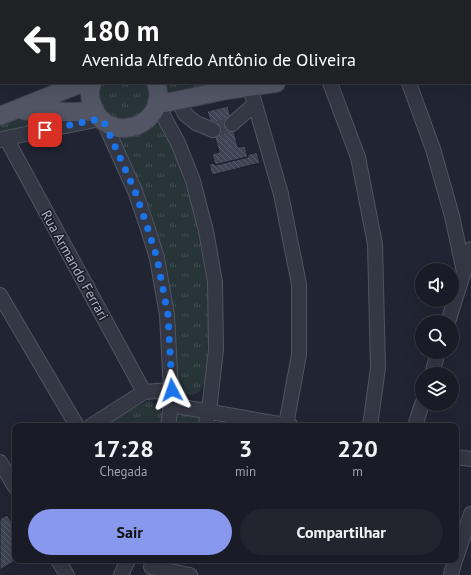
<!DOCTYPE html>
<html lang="pt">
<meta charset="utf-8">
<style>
body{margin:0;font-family:"PT Sans",sans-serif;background:#22252e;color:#f1f3f6;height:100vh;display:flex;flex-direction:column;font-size:15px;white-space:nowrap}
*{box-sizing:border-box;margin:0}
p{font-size:13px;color:#9fa1a7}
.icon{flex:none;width:22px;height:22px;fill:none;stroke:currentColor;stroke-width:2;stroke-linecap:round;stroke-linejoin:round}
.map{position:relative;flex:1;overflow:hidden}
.panel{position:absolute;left:12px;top:423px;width:447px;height:140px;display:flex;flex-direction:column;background:#191c26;border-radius:8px;box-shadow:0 4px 16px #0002,0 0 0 1px #373a43}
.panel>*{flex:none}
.guide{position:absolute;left:0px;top:0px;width:471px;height:84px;box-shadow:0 4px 16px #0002,0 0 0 1px #373a43;background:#202124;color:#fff;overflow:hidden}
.tools{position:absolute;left:415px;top:263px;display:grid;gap:8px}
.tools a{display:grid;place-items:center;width:44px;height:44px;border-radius:50%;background:#191c26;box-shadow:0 4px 16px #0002,0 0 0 1px #373a43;font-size:20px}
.pin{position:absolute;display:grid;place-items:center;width:34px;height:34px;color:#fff;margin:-17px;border-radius:8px;box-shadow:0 2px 6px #0006}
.me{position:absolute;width:44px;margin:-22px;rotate:356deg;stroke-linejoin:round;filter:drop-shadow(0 0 3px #0008)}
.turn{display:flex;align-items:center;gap:14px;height:84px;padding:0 16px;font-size:18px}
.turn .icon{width:52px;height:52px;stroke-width:2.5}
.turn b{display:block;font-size:28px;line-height:34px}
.eta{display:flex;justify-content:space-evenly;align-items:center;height:68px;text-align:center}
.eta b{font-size:24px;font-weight:700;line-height:28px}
.action{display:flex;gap:8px;margin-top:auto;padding:8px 16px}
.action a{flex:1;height:46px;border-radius:24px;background:#8898ec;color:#111;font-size:16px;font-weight:700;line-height:46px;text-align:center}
.action a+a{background:#22252e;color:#f1f3f6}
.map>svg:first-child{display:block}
.grass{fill:url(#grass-tufts)}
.building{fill:url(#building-back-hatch);stroke:#1b1e2a}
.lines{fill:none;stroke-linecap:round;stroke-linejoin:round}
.minor-tunnel{stroke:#3d414f;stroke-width:14;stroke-dasharray:14 7;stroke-linecap:butt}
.minor-casing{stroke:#515462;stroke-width:16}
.major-casing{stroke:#3d404d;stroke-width:20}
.minor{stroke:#343744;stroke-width:14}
.major{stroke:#525564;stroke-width:18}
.route{stroke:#1a73e8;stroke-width:7;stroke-dasharray:0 12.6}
.labels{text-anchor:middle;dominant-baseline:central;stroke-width:3;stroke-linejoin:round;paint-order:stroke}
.street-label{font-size:14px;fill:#aeb1c1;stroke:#191c28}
</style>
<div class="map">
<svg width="471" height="575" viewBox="0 0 471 575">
<defs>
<pattern id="grass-tufts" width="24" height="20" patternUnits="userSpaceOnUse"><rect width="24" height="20" fill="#273438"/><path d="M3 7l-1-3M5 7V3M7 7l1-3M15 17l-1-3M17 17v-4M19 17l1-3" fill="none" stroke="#444f53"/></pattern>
<pattern id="building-back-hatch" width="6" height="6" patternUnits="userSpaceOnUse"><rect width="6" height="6" fill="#3f4454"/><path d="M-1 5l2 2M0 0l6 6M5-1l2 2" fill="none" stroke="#585d6b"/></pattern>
</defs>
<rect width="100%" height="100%" fill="#212533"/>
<path class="grass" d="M96 83H151L154 96 135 122 104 117Z
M164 83H224L175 90 169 95Z
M27 116 53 117 45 121 0 134V123Z
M159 124 172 148 193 207 207 282 209 329 205 382 199 392 193 395 183 393 176 386 175 338 112 134 135 130Z
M149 400C161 406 165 412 162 426H99Z
M175 411 191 417 201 418 199 426H172Z"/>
<path class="building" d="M228 106 238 147 245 146 248 157 215 165 212 154 219 152 207 111Z
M257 152 260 163 212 175 209 164 214 163 215 165 248 157 247 155Z
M7 515 15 527V532L12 534 15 539V560H16L0 570V519Z"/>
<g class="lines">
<path class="minor-tunnel" d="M213 130 232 124"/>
<defs>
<path id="minor" d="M59 0 60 1
M307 0V1
M330 83 358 157 375 244 378 368 370 426
M409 83 433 149 452 216 464 272
M250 87 281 194 299 284V355L286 425
M178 100 185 114 196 123 213 130
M156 107 164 117 178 143 193 181 206 231 215 282 216 349 209 411 205 426
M104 122 135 191 147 226 157 258 167 315 171 390V405L168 426
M232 124 255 104
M6 138 144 392
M0 140 6 138 100 119
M0 295 77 426
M448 322 471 249
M432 374 438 352
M171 405 291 426
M91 426 144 392 171 390
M415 426 422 404
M456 457 471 459
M0 462 15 487
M456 558 471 514
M58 560 67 575
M151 567 190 575
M121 575 128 560
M451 575 455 560"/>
<path id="major" d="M470 23 471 22
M470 58H471
M92 83C89 91 90 100 93 107 109 147 171 125 156 83
M157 102 165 103 227 90 276 83
M25 111C42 109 56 112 72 112 80 112 87 111 94 112
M0 116 82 83"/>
</defs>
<use href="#minor" class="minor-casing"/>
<use href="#major" class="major-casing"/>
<use href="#minor" class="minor"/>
<use href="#major" class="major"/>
</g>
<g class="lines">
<path class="route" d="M45 130 100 119 104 122 135 191 147 226 157 258 168 315 172 390"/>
</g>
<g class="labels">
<g class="street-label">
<text transform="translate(75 265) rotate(61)">Rua Armando Ferrari</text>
</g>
</g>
</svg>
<div class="tools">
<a><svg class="icon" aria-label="sound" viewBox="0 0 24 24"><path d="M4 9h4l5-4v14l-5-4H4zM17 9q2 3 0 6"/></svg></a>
<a><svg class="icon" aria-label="search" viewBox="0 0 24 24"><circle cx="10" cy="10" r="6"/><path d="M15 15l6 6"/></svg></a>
<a><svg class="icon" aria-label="layers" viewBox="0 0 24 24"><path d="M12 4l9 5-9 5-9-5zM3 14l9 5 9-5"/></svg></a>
</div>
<div class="pin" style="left:45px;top:130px;background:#d93025"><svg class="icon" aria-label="arrive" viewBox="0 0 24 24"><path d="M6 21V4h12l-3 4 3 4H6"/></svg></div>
<svg class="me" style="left:172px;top:390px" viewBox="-20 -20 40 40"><path d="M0-17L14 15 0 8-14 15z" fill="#1a73e8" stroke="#fff" stroke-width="4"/></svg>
<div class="guide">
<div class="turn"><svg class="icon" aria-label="left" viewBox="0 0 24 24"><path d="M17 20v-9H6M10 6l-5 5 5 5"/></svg><div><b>180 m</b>Avenida Alfredo Antônio de Oliveira</div></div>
</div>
<section class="panel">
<div class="eta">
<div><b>17:28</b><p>Chegada</p></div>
<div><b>3</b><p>min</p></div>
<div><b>220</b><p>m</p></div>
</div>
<div class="action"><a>Sair</a><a>Compartilhar</a></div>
</section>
</div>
